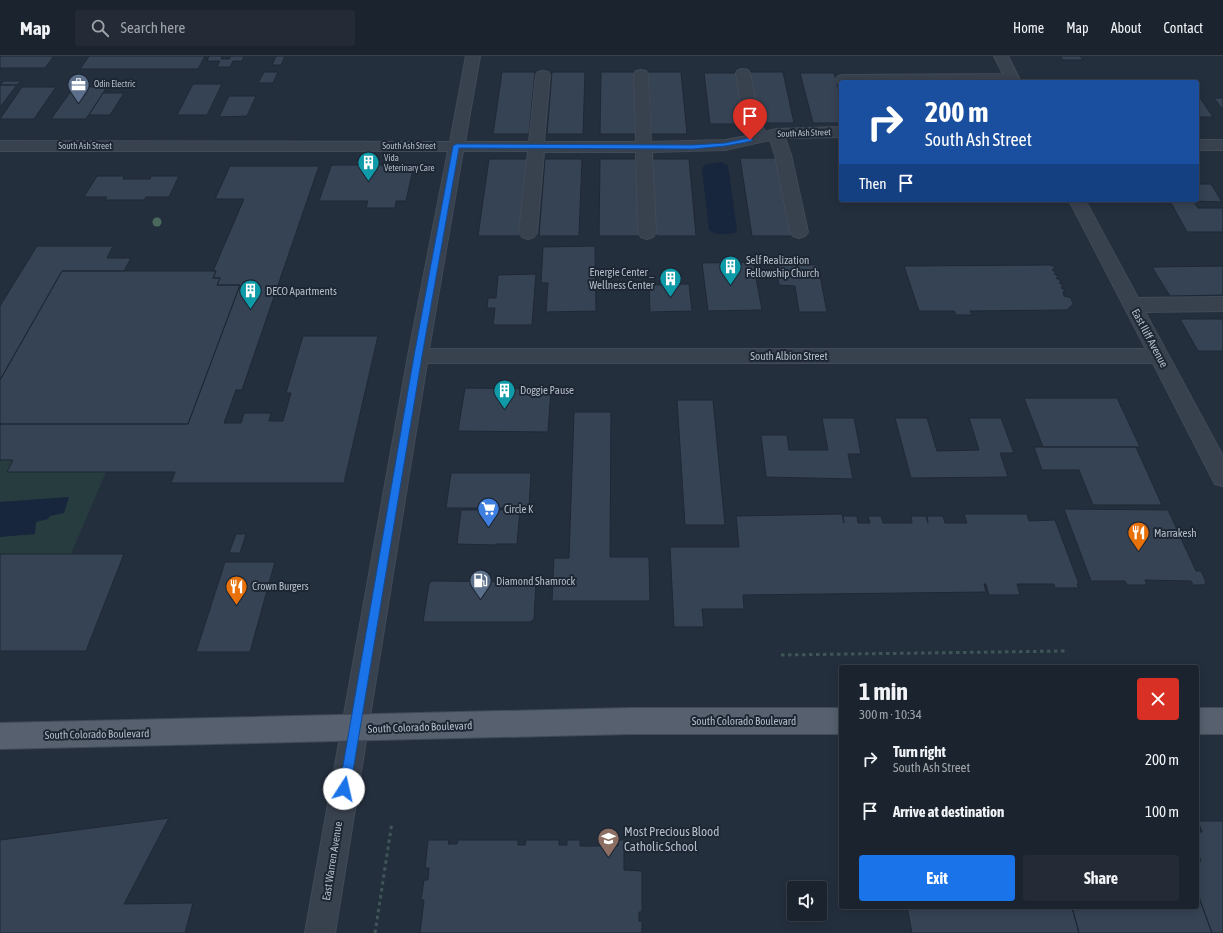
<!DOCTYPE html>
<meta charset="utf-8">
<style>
body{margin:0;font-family:"Asap Condensed",sans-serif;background:#242b36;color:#f1f3f6;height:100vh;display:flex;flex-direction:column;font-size:15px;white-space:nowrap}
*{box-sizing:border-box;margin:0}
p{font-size:13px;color:#a0a4aa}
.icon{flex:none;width:22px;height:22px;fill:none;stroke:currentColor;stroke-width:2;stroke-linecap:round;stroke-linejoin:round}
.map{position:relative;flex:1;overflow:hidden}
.drawer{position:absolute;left:839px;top:609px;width:360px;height:244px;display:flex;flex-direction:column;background:#1b232e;border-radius:4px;box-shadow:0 2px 10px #0003,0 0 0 1px #39404a}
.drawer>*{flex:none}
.top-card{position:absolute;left:839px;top:24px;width:360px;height:122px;border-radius:4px;box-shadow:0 2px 10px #0003,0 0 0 1px #39404a;background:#1a4fa0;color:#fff;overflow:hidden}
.fabs{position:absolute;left:787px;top:825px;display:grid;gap:8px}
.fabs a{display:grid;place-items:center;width:40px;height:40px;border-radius:4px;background:#1b232e;box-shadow:0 2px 10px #0003,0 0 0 1px #39404a;font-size:20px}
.pin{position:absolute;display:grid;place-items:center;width:34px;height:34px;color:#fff;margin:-41px -17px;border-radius:50% 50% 50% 0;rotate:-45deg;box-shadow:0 0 4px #0007}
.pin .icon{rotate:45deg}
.me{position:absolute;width:44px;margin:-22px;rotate:10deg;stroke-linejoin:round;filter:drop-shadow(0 0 3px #0008)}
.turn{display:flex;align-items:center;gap:14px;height:84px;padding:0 20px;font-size:18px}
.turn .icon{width:52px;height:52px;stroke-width:2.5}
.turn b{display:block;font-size:28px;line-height:34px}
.then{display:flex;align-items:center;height:38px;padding:0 20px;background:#0003;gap:8px;font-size:15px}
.round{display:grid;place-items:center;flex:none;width:42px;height:42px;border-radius:4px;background:#242b36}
.headline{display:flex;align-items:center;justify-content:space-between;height:68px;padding:0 20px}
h1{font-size:24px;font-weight:700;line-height:30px}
.button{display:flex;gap:8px;margin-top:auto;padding:8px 20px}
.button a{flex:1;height:46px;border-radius:4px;background:#1a73e8;color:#fff;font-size:16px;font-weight:700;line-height:46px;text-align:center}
.button a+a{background:#242b36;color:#f1f3f6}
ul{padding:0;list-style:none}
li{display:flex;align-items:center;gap:12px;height:52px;padding:0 20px}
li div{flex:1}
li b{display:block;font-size:15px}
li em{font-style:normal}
header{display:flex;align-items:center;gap:24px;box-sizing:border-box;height:56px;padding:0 20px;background:#1b232e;border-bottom:1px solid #39404a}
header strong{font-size:19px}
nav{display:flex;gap:22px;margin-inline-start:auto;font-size:14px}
.search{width:280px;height:36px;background:#242b36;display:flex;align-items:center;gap:10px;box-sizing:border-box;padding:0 14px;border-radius:4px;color:#a0a4aa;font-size:15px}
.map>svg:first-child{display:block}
.green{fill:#263c3f}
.water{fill:#17263c}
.building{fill:#364354;stroke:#1f2835}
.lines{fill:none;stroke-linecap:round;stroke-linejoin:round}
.minor-casing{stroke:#414a57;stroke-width:2}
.major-casing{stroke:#414a57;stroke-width:2}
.path{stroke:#3f5557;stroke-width:3;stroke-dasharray:3.5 3.5;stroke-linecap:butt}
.minor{fill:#38414e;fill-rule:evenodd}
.major{fill:#56606e;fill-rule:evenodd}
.tree{fill:#4b6a5d}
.route{fill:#1a73e8;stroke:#114b97}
.labels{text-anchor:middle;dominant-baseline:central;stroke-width:4;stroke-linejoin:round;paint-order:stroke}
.far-poi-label{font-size:9px;fill:#b4bcc9;stroke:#1d2633;text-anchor:start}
.far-street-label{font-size:9px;fill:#b4bcc9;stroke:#1d2633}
.poi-label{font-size:11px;fill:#b4bcc9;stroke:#1d2633;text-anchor:start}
.street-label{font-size:11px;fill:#b4bcc9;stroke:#1d2633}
.near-poi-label{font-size:13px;fill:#b4bcc9;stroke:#1d2633;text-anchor:start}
</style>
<header>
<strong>Map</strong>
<div class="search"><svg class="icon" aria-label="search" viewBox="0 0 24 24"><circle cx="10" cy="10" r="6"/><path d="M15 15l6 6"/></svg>Search here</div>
<nav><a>Home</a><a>Map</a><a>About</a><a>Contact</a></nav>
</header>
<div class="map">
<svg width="1223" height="877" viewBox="0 0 1223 877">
<rect width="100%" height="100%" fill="#242f3e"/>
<path class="green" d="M0 404H13L7 416H106L71 498H0Z"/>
<path class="water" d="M722 106 728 110 737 174 735 177C727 178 716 180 709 174L702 113 703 111 707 108Z
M69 441 64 457 50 460 48 463 36 466 35 478 0 481V446Z"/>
<path class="building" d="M0 0H54L45 12H0Z
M89 0H205L198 13H80Z
M209 0H222L221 3H229L231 0H244L242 5H233L230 11H217L220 5H207Z
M276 0H285L281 9H272Z
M1060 0H1080L1083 4H1063Z
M264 16H278L273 27H258Z
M502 16H535L529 78H493Z
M552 16H585L583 78H547Z
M601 16H634L636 78H600Z
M648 16H681L687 78H651Z
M749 16H783L794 67H758Z
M704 17H737L746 68H710Z
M800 17H834L841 42V67H813Z
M4 25H21L17 29H0Z
M193 28H222L207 59H177Z
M0 29H17L0 51Z
M22 31H56L34 63H0Z
M74 31H107L86 63H51Z
M103 37H124L110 59H89Z
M229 40H256L247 60 219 61Z
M1197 42H1200L1213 61H1197Z
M1214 42H1223V54Z
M740 102H778L793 180H752Z
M489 103H527L519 180H478Z
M545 103H582L579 180H539Z
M600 103H636L639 180H599Z
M652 103H689L696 180H656Z
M333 109H414L406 145H396L395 152H366L368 145H319L331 110Z
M230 110H319L242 334H236L224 367H241L244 357H271L269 365H283L291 337H286L303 280H378L344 427H171L175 416H7L13 404H0V368H188L240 229H217L220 222H213L216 215H213L244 143H215Z
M97 120H124L123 123H150L151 120H179L169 141H146L144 144H105L107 141H84Z
M1197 128H1211L1222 146 1193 145 1198 152H1223V176H1187L1171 147 1132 146 1131 144H1197Z
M947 144H991L992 145H948Z
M37 190H113L107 202H131L124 215H62L0 324V250Z
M595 190 596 255 546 256 548 227H541L543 191Z
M753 206 762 254 708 255 702 207Z
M775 208 818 209 827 256H799L795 230 779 229Z
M1050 209 1055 211 1052 214 1056 216 1054 218 1058 220 1056 222 1061 225 1059 227 1063 229 1061 232 1065 234 1063 236 1064 240 1071 242 1073 248 1067 254 970 255 972 259H956L954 255H919L904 210Z
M1223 210V239L1170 240 1152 211Z
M62 215H216L213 222H220L217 229H240L188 368H0V324Z
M536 218 532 269H493L495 252H487L488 242H496L498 219Z
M689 228 692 255 650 256 649 229Z
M1180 263H1222L1223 266V295H1198Z
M465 332 551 333 548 376 458 375Z
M1024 342H1117L1140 391H1043Z
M677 344H713L725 469H685Z
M574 356H611L610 501H649L650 545H552L554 502H569Z
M822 362H854L861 398H848L853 423 766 421 761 379H787L789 394H828Z
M895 362H927L937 395 979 394 969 362H1001L1014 397H1000L1008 421 911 422Z
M1034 391H1136L1162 449H1093L1079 414H1042Z
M451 417H531L529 452H446Z
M1064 453 1168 454 1196 515H1201L1206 526 1204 529H1193L1191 525 1145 524 1147 529H1127L1125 525H1091Z
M461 454H520L517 488H496V489L457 488Z
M842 458 844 467 843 460H857L858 467H870L868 460H881L883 467H912L911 460H926L928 467 927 460H943L945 467H967L964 458H1027L1029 465 1055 464 1079 528H1077L1079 532H1055L1054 528H1017L1020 539H989L986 528H984L986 536 743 539 744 553H702L704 571H674L670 491H739L736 460Z
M236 478H246L240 497H229Z
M0 498H124L86 595H0Z
M225 506H275L250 596H196Z
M432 525 536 526 534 563 530 566H423L429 528Z
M169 762 124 848 193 847 185 877H0V784Z
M1198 765H1223V877H1212L1197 836V805H1201L1197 794V776H1202Z
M428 784H449L448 788H457L458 784H518V789H525L526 784H559V789H567V784H580V790H618V784H624V814L642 815V856H639V865H642V877H417H420L424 844H421L424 824H428L429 812H425Z
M1197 836 1212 877H1079L1072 851H1197Z
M907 851H1072L1079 877H912Z"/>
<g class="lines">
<defs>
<path id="minor" d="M466 0H480L465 86H529L536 19 538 16 543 15 548 16 550 19 544 86H636L634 18 636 15 641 14 646 15 648 18 651 86 725 84 752 79 743 64 736 17 738 14 743 13 748 14 750 17 759 64 765 76 776 73 841 71V81L785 82 791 99 808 176 805 180 799 182 793 180 790 176 775 99 770 84 725 94 652 96 656 177 653 181 647 183 641 181 638 177 636 96H544L537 177 534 181 528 183 522 181 519 177 528 95H463L429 293H1146L1069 144H1085L1138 242 1223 241V255L1145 256 1223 400V430L1215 428 1153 307H427L335 877H305L408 300 448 95H0V85L450 86Z
M994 0H1008L1021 26H841V30L839 29 836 23 838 20 843 19 1003 18Z
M1197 84H1223V94H1197Z"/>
<path id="major" d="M630 652H841V678H630L0 693V667Z
M1197 652H1223V678H1197Z"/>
</defs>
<use href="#minor" class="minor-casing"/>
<use href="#major" class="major-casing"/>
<path class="path" d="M781 599 1066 595
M375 877 392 766"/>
<use href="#minor" class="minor"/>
<use href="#major" class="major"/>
</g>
<circle class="tree" cx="157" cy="166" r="4.5"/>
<path class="route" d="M750 82H752V85L725 90 693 93 459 92 422 300 350 733 348 737 344 739 340 737 339 733 414 300 453 90 456 88 693 89 725 87Z"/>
<defs>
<symbol id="office-pin" viewBox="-11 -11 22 30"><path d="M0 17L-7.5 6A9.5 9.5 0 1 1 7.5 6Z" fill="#5c6f8a" stroke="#1d2633"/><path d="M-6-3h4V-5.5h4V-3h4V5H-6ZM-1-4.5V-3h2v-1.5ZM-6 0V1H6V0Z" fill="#fff"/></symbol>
<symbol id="building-pin" viewBox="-11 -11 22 30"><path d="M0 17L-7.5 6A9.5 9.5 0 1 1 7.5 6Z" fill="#0f9aa8" stroke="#1d2633"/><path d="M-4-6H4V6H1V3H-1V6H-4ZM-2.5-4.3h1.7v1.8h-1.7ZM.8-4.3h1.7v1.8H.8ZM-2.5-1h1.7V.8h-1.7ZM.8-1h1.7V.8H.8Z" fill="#fff"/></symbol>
<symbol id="supermarket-pin" viewBox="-11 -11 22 30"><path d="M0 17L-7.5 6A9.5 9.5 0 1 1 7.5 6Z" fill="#3f7fe0" stroke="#1d2633"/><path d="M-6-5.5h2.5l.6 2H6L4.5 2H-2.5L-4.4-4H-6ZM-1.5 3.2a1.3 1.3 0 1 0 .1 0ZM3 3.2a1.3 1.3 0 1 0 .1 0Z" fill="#fff"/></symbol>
<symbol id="restaurant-pin" viewBox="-11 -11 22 30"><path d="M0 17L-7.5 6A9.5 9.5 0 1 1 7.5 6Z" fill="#e8710a" stroke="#1d2633"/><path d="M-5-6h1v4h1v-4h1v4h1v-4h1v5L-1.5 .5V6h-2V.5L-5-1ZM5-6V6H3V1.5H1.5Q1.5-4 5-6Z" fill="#fff"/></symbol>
<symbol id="fuel-pin" viewBox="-11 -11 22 30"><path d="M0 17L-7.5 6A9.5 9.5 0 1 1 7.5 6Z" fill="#5c6f8a" stroke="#1d2633"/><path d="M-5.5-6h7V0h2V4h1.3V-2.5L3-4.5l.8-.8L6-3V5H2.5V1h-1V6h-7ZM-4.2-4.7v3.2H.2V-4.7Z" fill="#fff"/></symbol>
<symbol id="school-pin" viewBox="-11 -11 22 30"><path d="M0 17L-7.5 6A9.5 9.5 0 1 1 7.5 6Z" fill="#8d6e63" stroke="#1d2633"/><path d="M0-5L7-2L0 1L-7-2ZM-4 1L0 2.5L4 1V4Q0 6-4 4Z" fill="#fff"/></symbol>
</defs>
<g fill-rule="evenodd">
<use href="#office-pin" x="66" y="16" width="25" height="34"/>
<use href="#building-pin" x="356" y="94" width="25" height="34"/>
<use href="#building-pin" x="718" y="198" width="25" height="34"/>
<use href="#building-pin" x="658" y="210" width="25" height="34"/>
<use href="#building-pin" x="238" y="222" width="25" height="34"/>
<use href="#building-pin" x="492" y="322" width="25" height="34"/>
<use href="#supermarket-pin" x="476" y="440" width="25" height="34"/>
<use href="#restaurant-pin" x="1126" y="464" width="25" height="34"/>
<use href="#fuel-pin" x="468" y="512" width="25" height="34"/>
<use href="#restaurant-pin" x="224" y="518" width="25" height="34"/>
<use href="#school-pin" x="596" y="770" width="25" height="34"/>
</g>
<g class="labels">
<g class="far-poi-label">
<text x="94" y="28">Odin Electric</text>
<text x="384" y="102">Vida<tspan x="384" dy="10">Veterinary Care</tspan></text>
</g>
<g class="far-street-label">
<text transform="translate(804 77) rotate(-2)">South Ash Street</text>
<text x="85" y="90">South Ash Street</text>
<text x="409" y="90">South Ash Street</text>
</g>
<g class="poi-label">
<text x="746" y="204">Self Realization<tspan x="746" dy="13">Fellowship Church</tspan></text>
<text x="654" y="216" text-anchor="end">Energie Center _<tspan x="654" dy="13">Wellness Center</tspan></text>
<text x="266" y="235">DECO Apartments</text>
<text x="520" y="334">Doggie Pause</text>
<text x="504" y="453">Circle K</text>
<text x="1154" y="477">Marrakesh</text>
<text x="496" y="525">Diamond Shamrock</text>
<text x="252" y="530">Crown Burgers</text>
</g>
<g class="street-label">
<text transform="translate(1150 282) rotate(62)">East Iliff Avenue</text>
<text x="789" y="300">South Albion Street</text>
<text x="744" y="665">South Colorado Boulevard</text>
<text transform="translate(420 671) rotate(-2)">South Colorado Boulevard</text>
<text transform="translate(97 678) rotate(-1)">South Colorado Boulevard</text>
<text transform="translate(332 805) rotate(-81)">East Warren Avenue</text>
</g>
<g class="near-poi-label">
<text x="624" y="775">Most Precious Blood<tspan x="624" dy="15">Catholic School</tspan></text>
</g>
</g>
</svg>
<div class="fabs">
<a><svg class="icon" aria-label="sound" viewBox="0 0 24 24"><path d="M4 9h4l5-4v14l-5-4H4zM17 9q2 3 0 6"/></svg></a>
</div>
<div class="pin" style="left:750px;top:84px;background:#d93025"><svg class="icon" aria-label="arrive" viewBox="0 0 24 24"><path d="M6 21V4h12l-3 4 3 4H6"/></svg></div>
<svg class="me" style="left:344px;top:733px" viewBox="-20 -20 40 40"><circle r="19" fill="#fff"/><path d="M0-13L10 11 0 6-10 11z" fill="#1a73e8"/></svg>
<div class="top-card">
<div class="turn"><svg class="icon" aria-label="right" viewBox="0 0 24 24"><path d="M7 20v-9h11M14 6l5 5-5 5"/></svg><div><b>200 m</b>South Ash Street</div></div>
<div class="then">Then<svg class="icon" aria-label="arrive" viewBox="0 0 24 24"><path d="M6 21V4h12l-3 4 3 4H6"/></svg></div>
</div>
<section class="drawer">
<div class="headline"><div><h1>1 min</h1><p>300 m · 10:34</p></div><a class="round" style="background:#d93025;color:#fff"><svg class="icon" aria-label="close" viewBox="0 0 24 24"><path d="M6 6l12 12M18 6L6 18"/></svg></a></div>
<ul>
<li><svg class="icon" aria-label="right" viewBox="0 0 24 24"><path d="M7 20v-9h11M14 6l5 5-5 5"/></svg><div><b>Turn right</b><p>South Ash Street</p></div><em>200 m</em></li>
<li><svg class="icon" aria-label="arrive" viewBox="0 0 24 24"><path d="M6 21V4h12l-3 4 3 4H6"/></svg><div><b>Arrive at destination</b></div><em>100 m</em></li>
</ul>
<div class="button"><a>Exit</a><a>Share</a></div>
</section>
</div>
